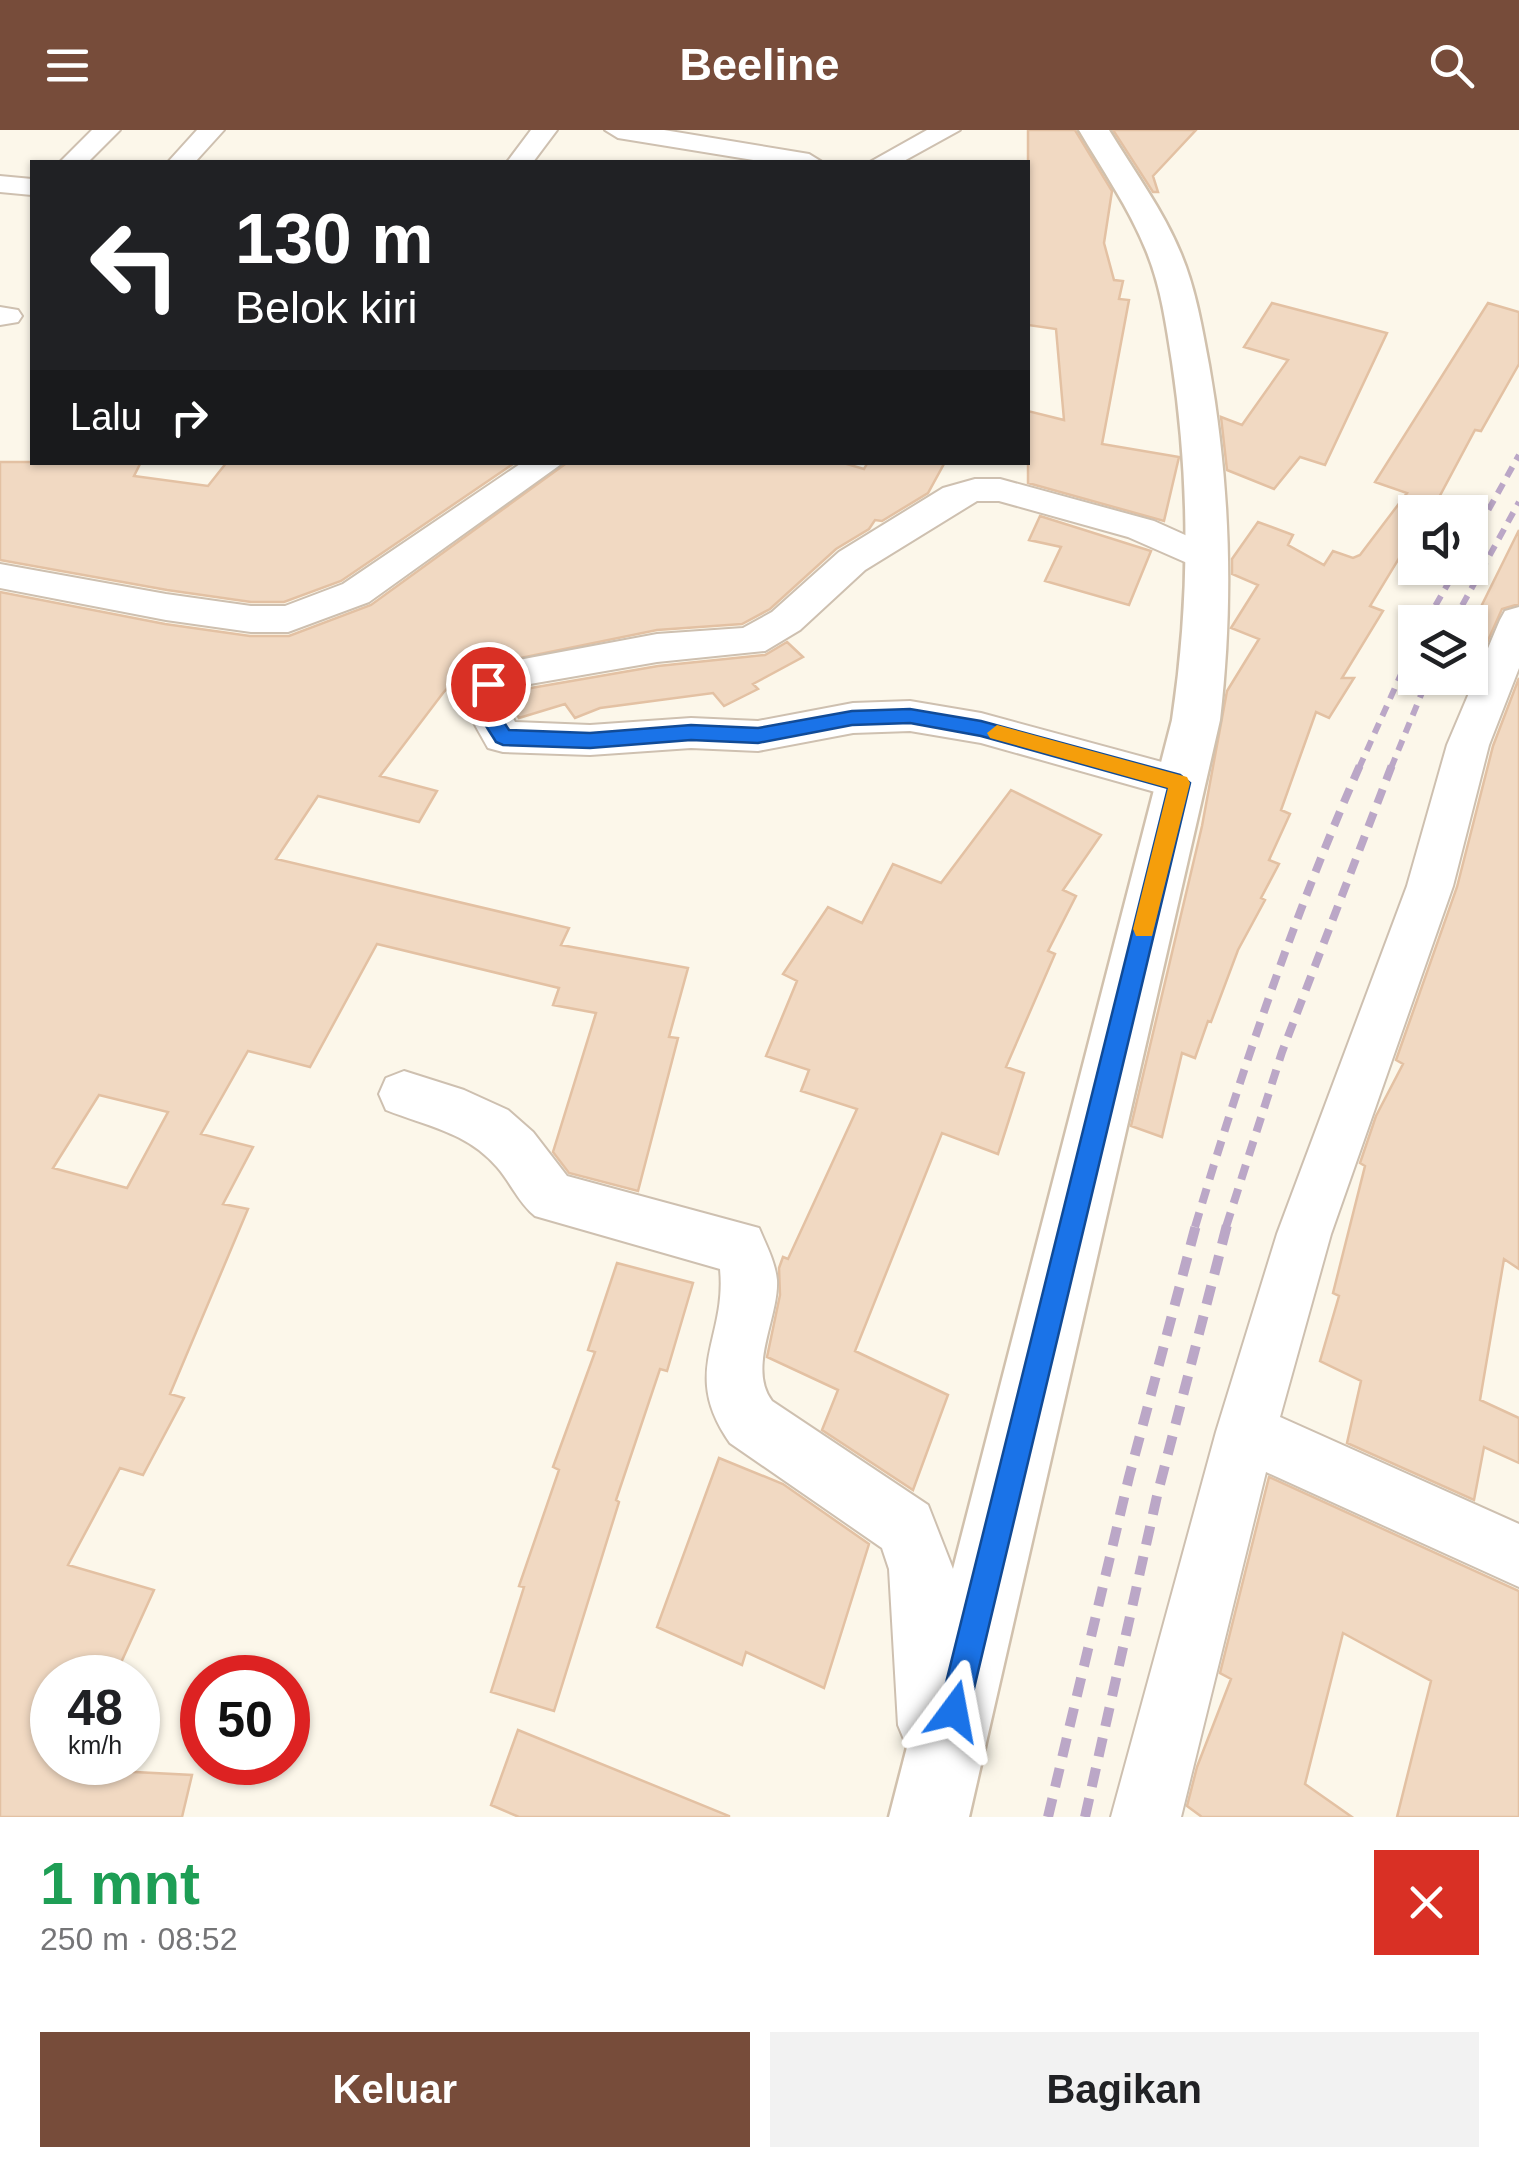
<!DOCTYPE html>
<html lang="id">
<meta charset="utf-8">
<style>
body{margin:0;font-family:Helvetica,sans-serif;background:#f2f2f2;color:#202124;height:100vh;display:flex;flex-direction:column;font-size:38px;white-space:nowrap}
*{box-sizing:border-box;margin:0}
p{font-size:32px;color:#757577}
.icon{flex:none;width:55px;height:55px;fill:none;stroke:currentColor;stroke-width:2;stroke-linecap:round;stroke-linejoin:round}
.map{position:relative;height:1687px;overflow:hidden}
.details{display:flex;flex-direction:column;background:#fff;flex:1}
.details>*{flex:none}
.top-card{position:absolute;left:30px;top:30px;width:1000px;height:305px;border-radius:0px;box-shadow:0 2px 8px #0004;background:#202124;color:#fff;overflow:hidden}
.tools{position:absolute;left:1398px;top:365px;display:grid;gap:20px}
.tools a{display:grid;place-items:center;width:90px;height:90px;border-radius:0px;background:#fff;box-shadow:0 2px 8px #0004;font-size:50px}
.speed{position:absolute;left:30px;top:1525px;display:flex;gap:20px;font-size:50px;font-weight:700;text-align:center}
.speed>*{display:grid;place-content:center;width:130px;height:130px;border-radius:50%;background:#fff;box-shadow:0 2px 8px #0004;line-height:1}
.speed small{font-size:25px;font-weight:400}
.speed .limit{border:15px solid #d22;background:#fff;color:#111}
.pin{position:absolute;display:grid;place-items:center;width:85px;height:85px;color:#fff;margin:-42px;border:5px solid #fff;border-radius:50%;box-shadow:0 2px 10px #0007}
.me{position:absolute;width:110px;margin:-55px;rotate:13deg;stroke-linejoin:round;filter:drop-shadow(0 0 8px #0008)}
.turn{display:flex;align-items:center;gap:35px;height:210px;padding:0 40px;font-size:45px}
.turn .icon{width:130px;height:130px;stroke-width:2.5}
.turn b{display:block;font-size:70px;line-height:85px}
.then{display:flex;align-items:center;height:95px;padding:0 40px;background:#0003;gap:20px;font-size:38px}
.round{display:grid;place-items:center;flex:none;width:105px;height:105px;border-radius:0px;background:#f2f2f2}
.summary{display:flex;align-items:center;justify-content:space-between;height:170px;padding:0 40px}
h1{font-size:60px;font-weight:800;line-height:75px;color:#1e9e55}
.primary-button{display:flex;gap:20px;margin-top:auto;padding:20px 40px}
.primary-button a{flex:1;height:115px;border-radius:0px;background:#774c3a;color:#fff;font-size:40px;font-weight:800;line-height:115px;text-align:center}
.primary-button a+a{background:#f2f2f2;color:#202124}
header{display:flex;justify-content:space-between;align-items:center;height:130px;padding:0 40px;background:#774c3a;color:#fff;font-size:45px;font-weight:800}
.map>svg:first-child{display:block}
.building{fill:#f1d9c2;stroke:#e3c1a3;stroke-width:2.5;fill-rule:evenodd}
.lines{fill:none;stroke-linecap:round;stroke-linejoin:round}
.minor-casing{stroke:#cec0b0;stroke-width:4}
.secondary-casing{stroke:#d1c1ad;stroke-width:5}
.minor{fill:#fff;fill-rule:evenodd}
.secondary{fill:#fff;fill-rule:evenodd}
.rail-far2{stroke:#bba7c7;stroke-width:6;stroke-dasharray:11 8;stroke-linecap:butt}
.rail-far1{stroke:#bba7c7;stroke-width:8;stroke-dasharray:15 10;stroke-linecap:butt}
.rail{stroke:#bba7c7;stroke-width:10;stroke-dasharray:19 12;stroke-linecap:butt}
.route{fill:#1a73e8;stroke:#114b97;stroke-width:2.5}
.slow{fill:#f59e0b}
</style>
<header><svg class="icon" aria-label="menu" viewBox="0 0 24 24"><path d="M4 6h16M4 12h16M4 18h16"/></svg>Beeline<svg class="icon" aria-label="search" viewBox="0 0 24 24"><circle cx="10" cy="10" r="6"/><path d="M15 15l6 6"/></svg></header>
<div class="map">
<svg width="1519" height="1687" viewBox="0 0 1519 1687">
<rect width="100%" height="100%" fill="#fcf7ea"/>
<path class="building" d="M1028 0H1075L1112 61 1104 113 1114 150 1123 151 1119 169 1129 170 1102 314 1179 327 1164 391 1028 353V281L1064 290 1056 199 1028 195Z
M1113 0H1196L1153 46 1158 62H1153Z
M1272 173 1387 203 1325 335 1300 327 1274 359 1227 340 1221 287 1242 295 1288 230 1244 217Z
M1488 173 1519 182V234L1481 301 1475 300 1436 373 1427 382H1415V402L1370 476 1383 481 1342 548H1354L1329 588 1316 582 1281 680 1290 684 1269 730 1279 734 1261 768 1265 770 1238 820 1211 892 1208 891 1195 928 1182 923 1162 1007 1131 996 1202 696 1227 561 1259 509 1231 498 1258 455 1232 444V429L1258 392 1293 405 1288 415 1324 435 1333 421 1353 428 1360 425 1407 363 1375 352Z
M0 332H141L134 346 208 356 227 332H516L341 451 284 472H251L167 460 0 430Z
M568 332H840L864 339 868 332H945L928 363 882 391 875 390 869 399 836 419 770 479 742 494 657 500 486 535 480 522 443 563 380 646 437 661 419 692 318 666 276 729 569 798 561 815 688 838 669 907 678 908 638 1061 569 1043 553 1022 596 883 553 875 559 858 377 814 310 937 248 921 201 1004 253 1017 223 1074 248 1079 170 1264 184 1268 143 1345 120 1338 68 1435 154 1460 114 1548H52V1632H99L96 1640 192 1645 182 1687H0V462L165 494 250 506H289L371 475ZM99 965 168 982 127 1058 53 1038Z
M1040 386 1151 421 1129 475 1045 451 1061 417 1029 410Z
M1519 400V474L1502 479 1470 551V499Z
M787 512 803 527 753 554 758 559 724 576 713 563 600 578 575 588 565 574 519 588 508 569 531 558 658 536 765 525Z
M1519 548V1139L1504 1129 1480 1270 1519 1288V1333L1484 1317 1474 1370 1347 1313 1361 1251 1320 1231 1339 1166 1333 1163 1365 1036 1360 1033 1376 986 1403 934 1396 930 1457 757 1493 616Z
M1011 660 1101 705 1063 760 1076 766 1048 821 1055 824 1006 937 1024 943 998 1024 942 1003 855 1221 948 1265 913 1360 822 1300 838 1260 767 1227 780 1165 779 1138 783 1127 788 1129 857 979 801 961 809 940 766 926 797 851 783 844 828 777 862 793 893 734 941 753Z
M617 1133 693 1153 667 1241 660 1239 616 1370 619 1372 554 1581 491 1562 524 1457 519 1456 559 1340 553 1337 595 1222 588 1220Z
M719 1328 783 1354 869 1414 824 1558 746 1522 742 1535 657 1497Z
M1269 1347 1519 1461V1687H1397L1431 1551 1343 1503 1305 1654 1352 1687H1202L1187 1676 1197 1637 1231 1549 1220 1543Z
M518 1600 729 1686V1687H519L491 1675Z"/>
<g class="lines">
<defs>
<path id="minor" d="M92 0H120L88 32H60Z
M197 0H224L195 32H168Z
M531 0H557L533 32H507Z
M605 0H664L809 24 822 32H765L618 8Z
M927 0H960L902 32H870Z
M0 46 32 49V65L0 62Z
M0 177 18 180 22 186 18 192 0 195Z
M523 332H564L369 472 288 502H251L166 490 0 458V434L166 464 251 476H285L343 454Z
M975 349H1000L1154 391 1223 422 1228 431 1223 440 1210 443 1128 407 999 371H977L865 440 800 500 765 521 657 532 530 554 515 558 503 568 515 592 590 595 691 588 758 591 853 573 910 571 981 583 1195 641 1201 653 1195 665 1180 669 981 613 910 601 853 603 758 621 691 618 590 625 503 622 488 618C467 580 443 550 502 533L657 504 743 498 772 482 839 422 943 358Z
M1519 477V538L1489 615 1453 756 1331 1104 1280 1287 1519 1394V1457L1266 1342 1181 1687H1111L1216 1302 1277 1104 1407 756 1447 615 1500 490 1505 481Z
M404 941 464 960 508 980 533 1002 567 1046 759 1098C766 1115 775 1131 777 1150 779 1187 747 1238 772 1271L928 1375 953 1439 966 1595 956 1619 932 1629 908 1619 898 1595 889 1439 882 1418 730 1313C680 1242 727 1209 720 1139L535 1086C518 1072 511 1053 497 1037 467 1002 426 996 386 980L379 964 386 948Z"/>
<path id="secondary" d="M1079 0H1109C1134 41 1163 80 1181 124 1196 160 1202 198 1209 235 1230 354 1234 470 1220 590L969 1687H889L1172 590C1190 470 1190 352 1172 232 1166 194 1161 156 1146 120 1129 78 1102 39 1079 0Z"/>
</defs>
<use href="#minor" class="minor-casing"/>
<use href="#secondary" class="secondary-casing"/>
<use href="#minor" class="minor"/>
<use href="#secondary" class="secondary"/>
<path class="rail-far2" d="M1470 413 1519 325
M1426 492 1457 438
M1453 492 1519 372
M1359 638 1415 513
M1391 638 1428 548"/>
<path class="rail-far1" d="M1195 1097C1242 940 1294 785 1360 635
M1226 1097 1282 922 1392 635"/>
<path class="rail" d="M1048 1687 1129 1347 1196 1095
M1085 1687 1157 1366 1227 1095"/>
</g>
<path class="route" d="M488 548 498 554C488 572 499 584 509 600L590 603 691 595 758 598 852 581 910 579 981 591 1180 645 1190 653 966 1592 954 1597 943 1592 939 1581 1168 658 981 606 910 593 852 595 758 613 691 610 590 618 503 615 496 612C483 590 466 573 482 550Z"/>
<path class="slow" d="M997 595 1187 647 1190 653 1152 806H1136L1133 799 1168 658 990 608 987 603Z"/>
</svg>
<div class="tools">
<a><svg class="icon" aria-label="sound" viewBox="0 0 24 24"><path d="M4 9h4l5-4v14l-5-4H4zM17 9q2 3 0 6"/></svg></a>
<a><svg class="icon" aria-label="layers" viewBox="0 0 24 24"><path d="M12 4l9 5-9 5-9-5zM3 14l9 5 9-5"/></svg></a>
</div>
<div class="speed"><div>48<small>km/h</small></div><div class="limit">50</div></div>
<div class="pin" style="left:488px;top:554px;background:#d93025"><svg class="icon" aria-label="arrive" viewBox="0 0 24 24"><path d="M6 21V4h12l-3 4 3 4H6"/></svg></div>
<svg class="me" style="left:954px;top:1581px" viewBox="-20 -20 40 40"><path d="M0-17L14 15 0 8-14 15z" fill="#1a73e8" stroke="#fff" stroke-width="4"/></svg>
<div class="top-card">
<div class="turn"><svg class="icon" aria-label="left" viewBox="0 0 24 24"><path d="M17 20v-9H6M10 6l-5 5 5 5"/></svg><div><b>130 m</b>Belok kiri</div></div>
<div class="then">Lalu<svg class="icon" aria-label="right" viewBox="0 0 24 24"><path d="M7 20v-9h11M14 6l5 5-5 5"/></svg></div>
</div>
</div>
<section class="details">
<div class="summary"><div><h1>1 mnt</h1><p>250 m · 08:52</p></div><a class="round" style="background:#d93025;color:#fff"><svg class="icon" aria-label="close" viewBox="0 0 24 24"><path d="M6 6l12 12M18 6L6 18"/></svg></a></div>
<div class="primary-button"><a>Keluar</a><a>Bagikan</a></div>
</section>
